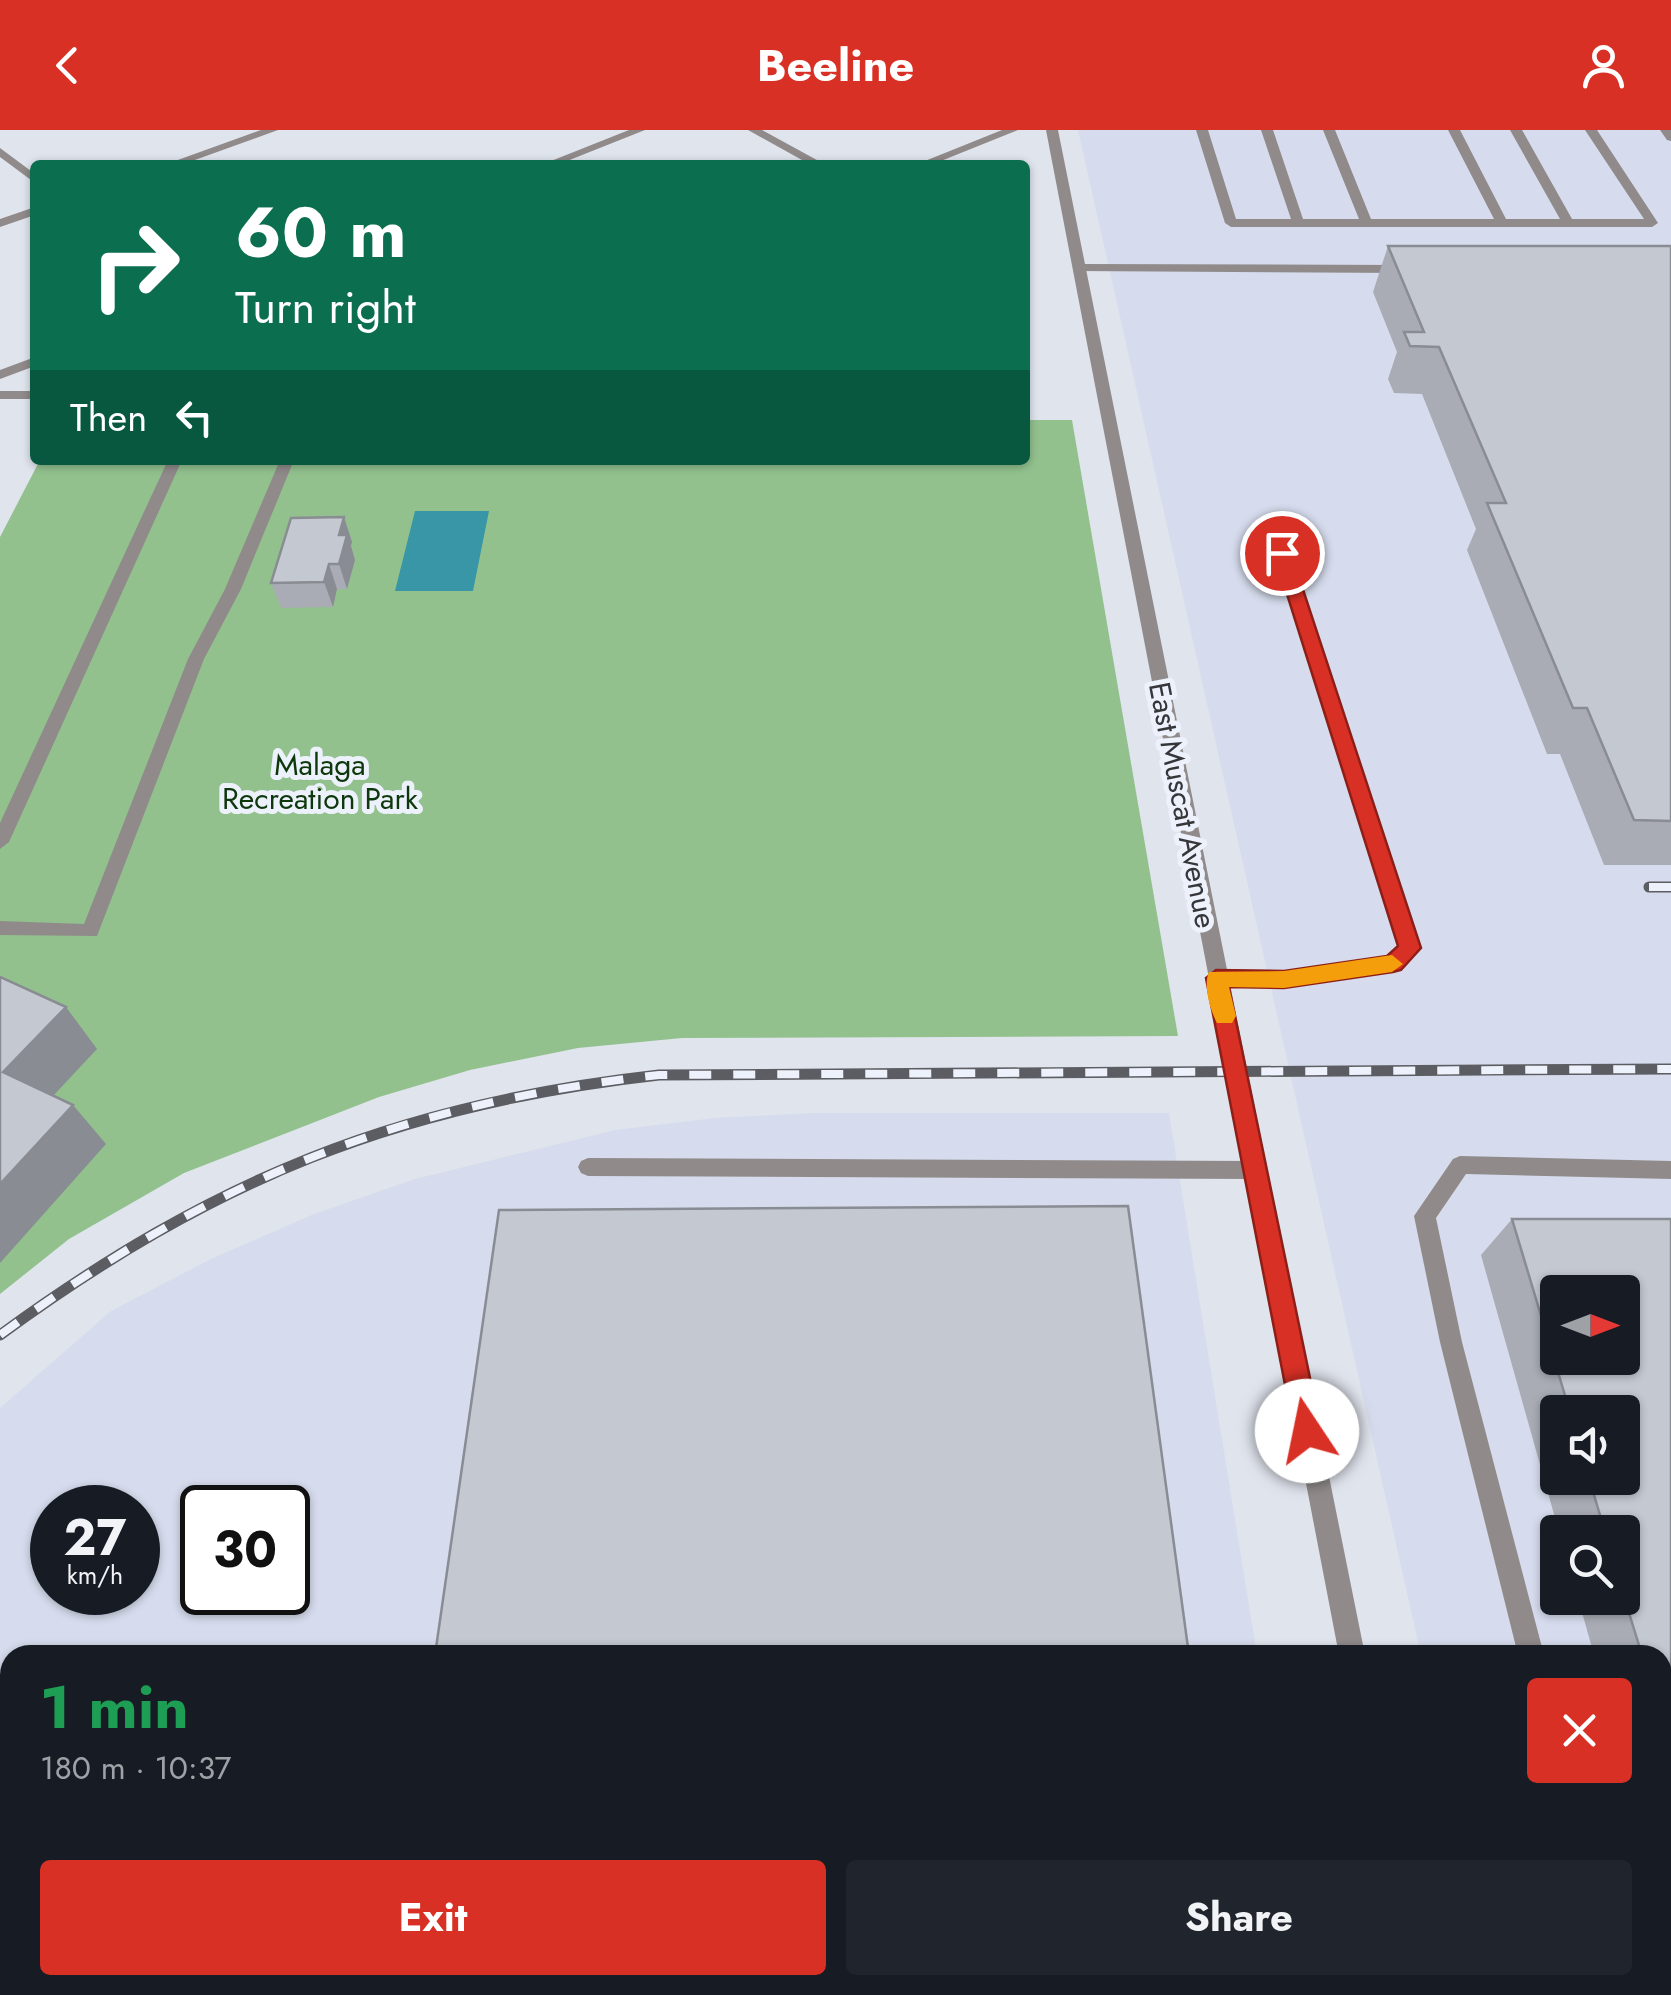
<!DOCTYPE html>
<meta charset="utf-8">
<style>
body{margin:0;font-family:Jost,sans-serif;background:#20242c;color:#f1f3f6;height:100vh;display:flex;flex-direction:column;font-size:38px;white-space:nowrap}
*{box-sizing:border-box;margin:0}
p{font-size:32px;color:#9ea1a6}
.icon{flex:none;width:55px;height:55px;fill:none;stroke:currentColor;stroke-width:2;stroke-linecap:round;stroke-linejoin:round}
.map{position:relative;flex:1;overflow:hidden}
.details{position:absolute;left:0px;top:1515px;width:1672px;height:350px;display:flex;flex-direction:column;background:#171b24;border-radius:30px 30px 0 0;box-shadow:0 2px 8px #0004}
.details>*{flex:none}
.guide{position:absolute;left:30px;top:30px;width:1000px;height:305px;border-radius:10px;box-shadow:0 2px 8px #0004;background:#0b6e4f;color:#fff;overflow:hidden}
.needle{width:65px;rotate:90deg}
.tools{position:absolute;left:1540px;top:1145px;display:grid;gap:20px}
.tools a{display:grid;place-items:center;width:100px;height:100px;border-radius:10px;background:#171b24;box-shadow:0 2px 8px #0004;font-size:50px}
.speed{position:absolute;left:30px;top:1355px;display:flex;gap:20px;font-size:50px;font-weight:700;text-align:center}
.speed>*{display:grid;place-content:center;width:130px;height:130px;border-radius:50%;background:#171b24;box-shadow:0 2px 8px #0004;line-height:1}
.speed small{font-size:25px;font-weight:400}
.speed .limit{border:5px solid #111;border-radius:15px;background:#fff;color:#111}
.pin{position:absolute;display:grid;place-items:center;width:85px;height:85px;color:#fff;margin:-42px;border:5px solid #fff;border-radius:50%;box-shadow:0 2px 10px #0007}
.me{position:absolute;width:110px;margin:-55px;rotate:349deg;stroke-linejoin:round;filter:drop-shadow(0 0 8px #0008)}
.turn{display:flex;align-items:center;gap:35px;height:210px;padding:0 40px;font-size:45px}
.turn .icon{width:130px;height:130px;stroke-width:2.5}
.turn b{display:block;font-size:70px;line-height:85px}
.then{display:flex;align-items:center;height:95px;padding:0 40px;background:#0003;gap:20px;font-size:38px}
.round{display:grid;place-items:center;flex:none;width:105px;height:105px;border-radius:10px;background:#20242c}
.summary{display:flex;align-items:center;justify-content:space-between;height:170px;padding:0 40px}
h1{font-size:60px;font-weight:700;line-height:75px;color:#1e9e55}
.action{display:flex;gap:20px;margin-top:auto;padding:20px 40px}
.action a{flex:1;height:115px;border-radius:10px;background:#d93025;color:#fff;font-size:40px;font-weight:700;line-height:115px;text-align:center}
.action a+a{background:#20242c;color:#f1f3f6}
header{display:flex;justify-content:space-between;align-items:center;height:130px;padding:0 40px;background:#d93025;color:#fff;font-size:45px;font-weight:700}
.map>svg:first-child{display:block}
.built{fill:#d6dced;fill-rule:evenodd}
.green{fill:#92c18e}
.water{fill:#3996a6}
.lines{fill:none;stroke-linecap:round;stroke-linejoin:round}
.lane{fill:#908b8a;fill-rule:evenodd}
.street{fill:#908b8a;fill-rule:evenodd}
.rail-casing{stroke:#5c5d62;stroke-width:11}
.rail{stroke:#edf1fb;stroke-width:8;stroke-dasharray:22;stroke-linecap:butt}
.wall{fill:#a9acb4;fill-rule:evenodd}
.shaded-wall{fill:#898c92}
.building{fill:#c4c8d1;stroke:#898c92;stroke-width:2.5;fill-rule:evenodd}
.route{fill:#d93025;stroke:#8d1f18;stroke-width:2.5}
.slow{fill:#f59e0b}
.labels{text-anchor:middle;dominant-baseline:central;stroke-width:10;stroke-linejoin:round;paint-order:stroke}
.park-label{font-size:30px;fill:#0d380c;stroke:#edf1fb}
.street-label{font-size:30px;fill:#35363a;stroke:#edf1fb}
</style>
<header><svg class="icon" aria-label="back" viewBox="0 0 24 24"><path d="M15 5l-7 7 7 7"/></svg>Beeline<svg class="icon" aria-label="person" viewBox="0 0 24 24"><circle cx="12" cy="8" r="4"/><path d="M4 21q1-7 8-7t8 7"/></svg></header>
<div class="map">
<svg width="1671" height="1865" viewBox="0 0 1671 1865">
<rect width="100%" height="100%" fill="#e0e4ed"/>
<path class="built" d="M1078 0H1671V1865H1497L1495 1855H1662V1525H1421ZM1558 1162H1622V1228H1558ZM1558 1282H1622V1348H1558ZM1558 1402H1622V1468H1558Z
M815 983H1169L1257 1525H10V1855H1311L1313 1865H0V1278L111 1181 211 1129 314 1084 415 1049 615 1000 715 988ZM52 1378H138V1462H52ZM202 1378H288V1462H202Z"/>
<path class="green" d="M1025 290H1072L1178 906 682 908 578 918 470 940 379 967 184 1043 69 1109 0 1164V407L40 330H1025Z"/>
<path class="water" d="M415 381H489L473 461H395Z"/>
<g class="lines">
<path class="lane" d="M629 0H645L557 35H541Z
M1196 0H1208L1236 89H1291L1261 0H1273L1303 89H1359L1323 0H1335L1371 89H1494L1448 0H1460L1506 89H1560L1510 0H1522L1572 89H1644L1585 0H1597L1658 93 1652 97H1231L1225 93Z
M1660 0H1671V11L1667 10Z
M1080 134 1404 135 1410 139 1404 143 1076 141 1074 138Z
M35 227V236L0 249V240Z
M168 330H182L9 712 0 719V693Z
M280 330H294L241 459 204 529 97 806 0 805V791L84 794 188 529 225 459Z
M1283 418 1291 423 1419 819 1400 839 1393 842C1362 846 1224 870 1207 848L1217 840 1284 841 1388 827 1400 817 1275 423Z
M1460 1026 1671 1031V1049L1466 1044 1436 1088 1462 1212 1544 1525H1518L1440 1212 1414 1086 1453 1029Z
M588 1028 1255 1031 1262 1034 1266 1040 1262 1046 1255 1049 588 1046 581 1043 578 1037 581 1031Z
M1601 1855H1629L1632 1865H1604Z"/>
<path class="street" d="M261 0H278L181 35H164Z
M748 0H762L826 35H811Z
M1002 0H1018L931 35H915Z
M1046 0H1058L1365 1525H1339Z
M0 18 35 44V53L0 27Z
M35 77V85L0 97V89Z
M0 261H35V269H0Z
M1403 1855H1431L1433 1865H1405Z"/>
<defs>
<path id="rail" d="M1649 757H1671
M0 1205C212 1050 397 974 659 945L1671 939"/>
</defs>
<use href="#rail" class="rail-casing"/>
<use href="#rail" class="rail"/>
</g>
<path class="wall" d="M1388 116H1671V735H1604L1560 624H1547L1467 420 1476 399 1422 264 1394 263 1388 249 1397 222 1373 162Z
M344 387 352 412 351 416 355 430 347 459H337L333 477 281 478 271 453Z
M1512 1089H1671V1800L1662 1770V1525H1594L1578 1468H1622V1402H1559L1481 1125ZM1558 1282H1622V1348H1558Z"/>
<path class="shaded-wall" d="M344 387 352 412 351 416 355 430 347 459 339 434V405Z
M329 434 337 459 333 477 324 452Z
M66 877 97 919 38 982 3 942Z
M73 975 106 1014 0 1133V1054Z"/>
<path class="building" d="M1388 116H1671V691L1634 690 1587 578H1573L1487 373H1506L1439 217 1410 216 1404 202H1424Z
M344 387 339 405H347L339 434H329L324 452 271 453 291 388Z
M0 847 66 877 3 942 73 975 0 1054Z
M1128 1076 1189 1525H435L499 1080Z
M1512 1089H1671V1622L1662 1593V1525H1642L1622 1460V1402H1605L1589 1348H1622V1282H1570ZM1558 1162H1622V1228H1558Z
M388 1855H1234L1235 1865H386Z"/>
<path class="route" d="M1282 418 1291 423 1421 818 1401 840 1393 842 1284 858 1229 857 1321 1301 1317 1310 1307 1314 1298 1310 1294 1301 1206 848 1216 840 1284 841 1387 826 1398 816 1274 423Z"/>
<path class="slow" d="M1392 825 1403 834 1392 842 1284 858 1229 857 1236 886 1232 893H1217C1210 880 1203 855 1209 842L1284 841Z"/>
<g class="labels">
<g class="park-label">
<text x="320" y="634">Malaga<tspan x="320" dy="34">Recreation Park</tspan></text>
</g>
<g class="street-label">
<text transform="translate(1183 675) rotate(79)">East Muscat Avenue</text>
</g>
</g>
</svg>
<div class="tools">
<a><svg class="needle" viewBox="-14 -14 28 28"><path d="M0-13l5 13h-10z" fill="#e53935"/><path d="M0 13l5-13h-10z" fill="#9ea1a6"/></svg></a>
<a><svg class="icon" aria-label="sound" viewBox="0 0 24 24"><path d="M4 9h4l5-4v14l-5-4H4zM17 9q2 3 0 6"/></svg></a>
<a><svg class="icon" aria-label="search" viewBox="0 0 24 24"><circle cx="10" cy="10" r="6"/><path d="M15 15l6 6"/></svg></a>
</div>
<div class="speed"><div>27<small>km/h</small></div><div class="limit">30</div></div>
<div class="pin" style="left:1282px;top:423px;background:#d93025"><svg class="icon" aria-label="arrive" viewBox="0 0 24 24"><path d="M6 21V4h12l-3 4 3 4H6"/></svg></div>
<svg class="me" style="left:1307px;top:1301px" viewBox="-20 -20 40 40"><circle r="19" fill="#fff"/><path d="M0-13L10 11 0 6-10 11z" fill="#d93025"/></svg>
<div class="guide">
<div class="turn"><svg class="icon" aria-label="right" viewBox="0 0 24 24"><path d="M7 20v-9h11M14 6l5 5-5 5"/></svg><div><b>60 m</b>Turn right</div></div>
<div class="then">Then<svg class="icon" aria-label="left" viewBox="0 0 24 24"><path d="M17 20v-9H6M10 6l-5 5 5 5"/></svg></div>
</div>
<section class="details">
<div class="summary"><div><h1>1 min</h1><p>180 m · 10:37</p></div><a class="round" style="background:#d93025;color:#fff"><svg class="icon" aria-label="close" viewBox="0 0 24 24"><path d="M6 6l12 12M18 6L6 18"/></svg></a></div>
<div class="action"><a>Exit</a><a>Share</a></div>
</section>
</div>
